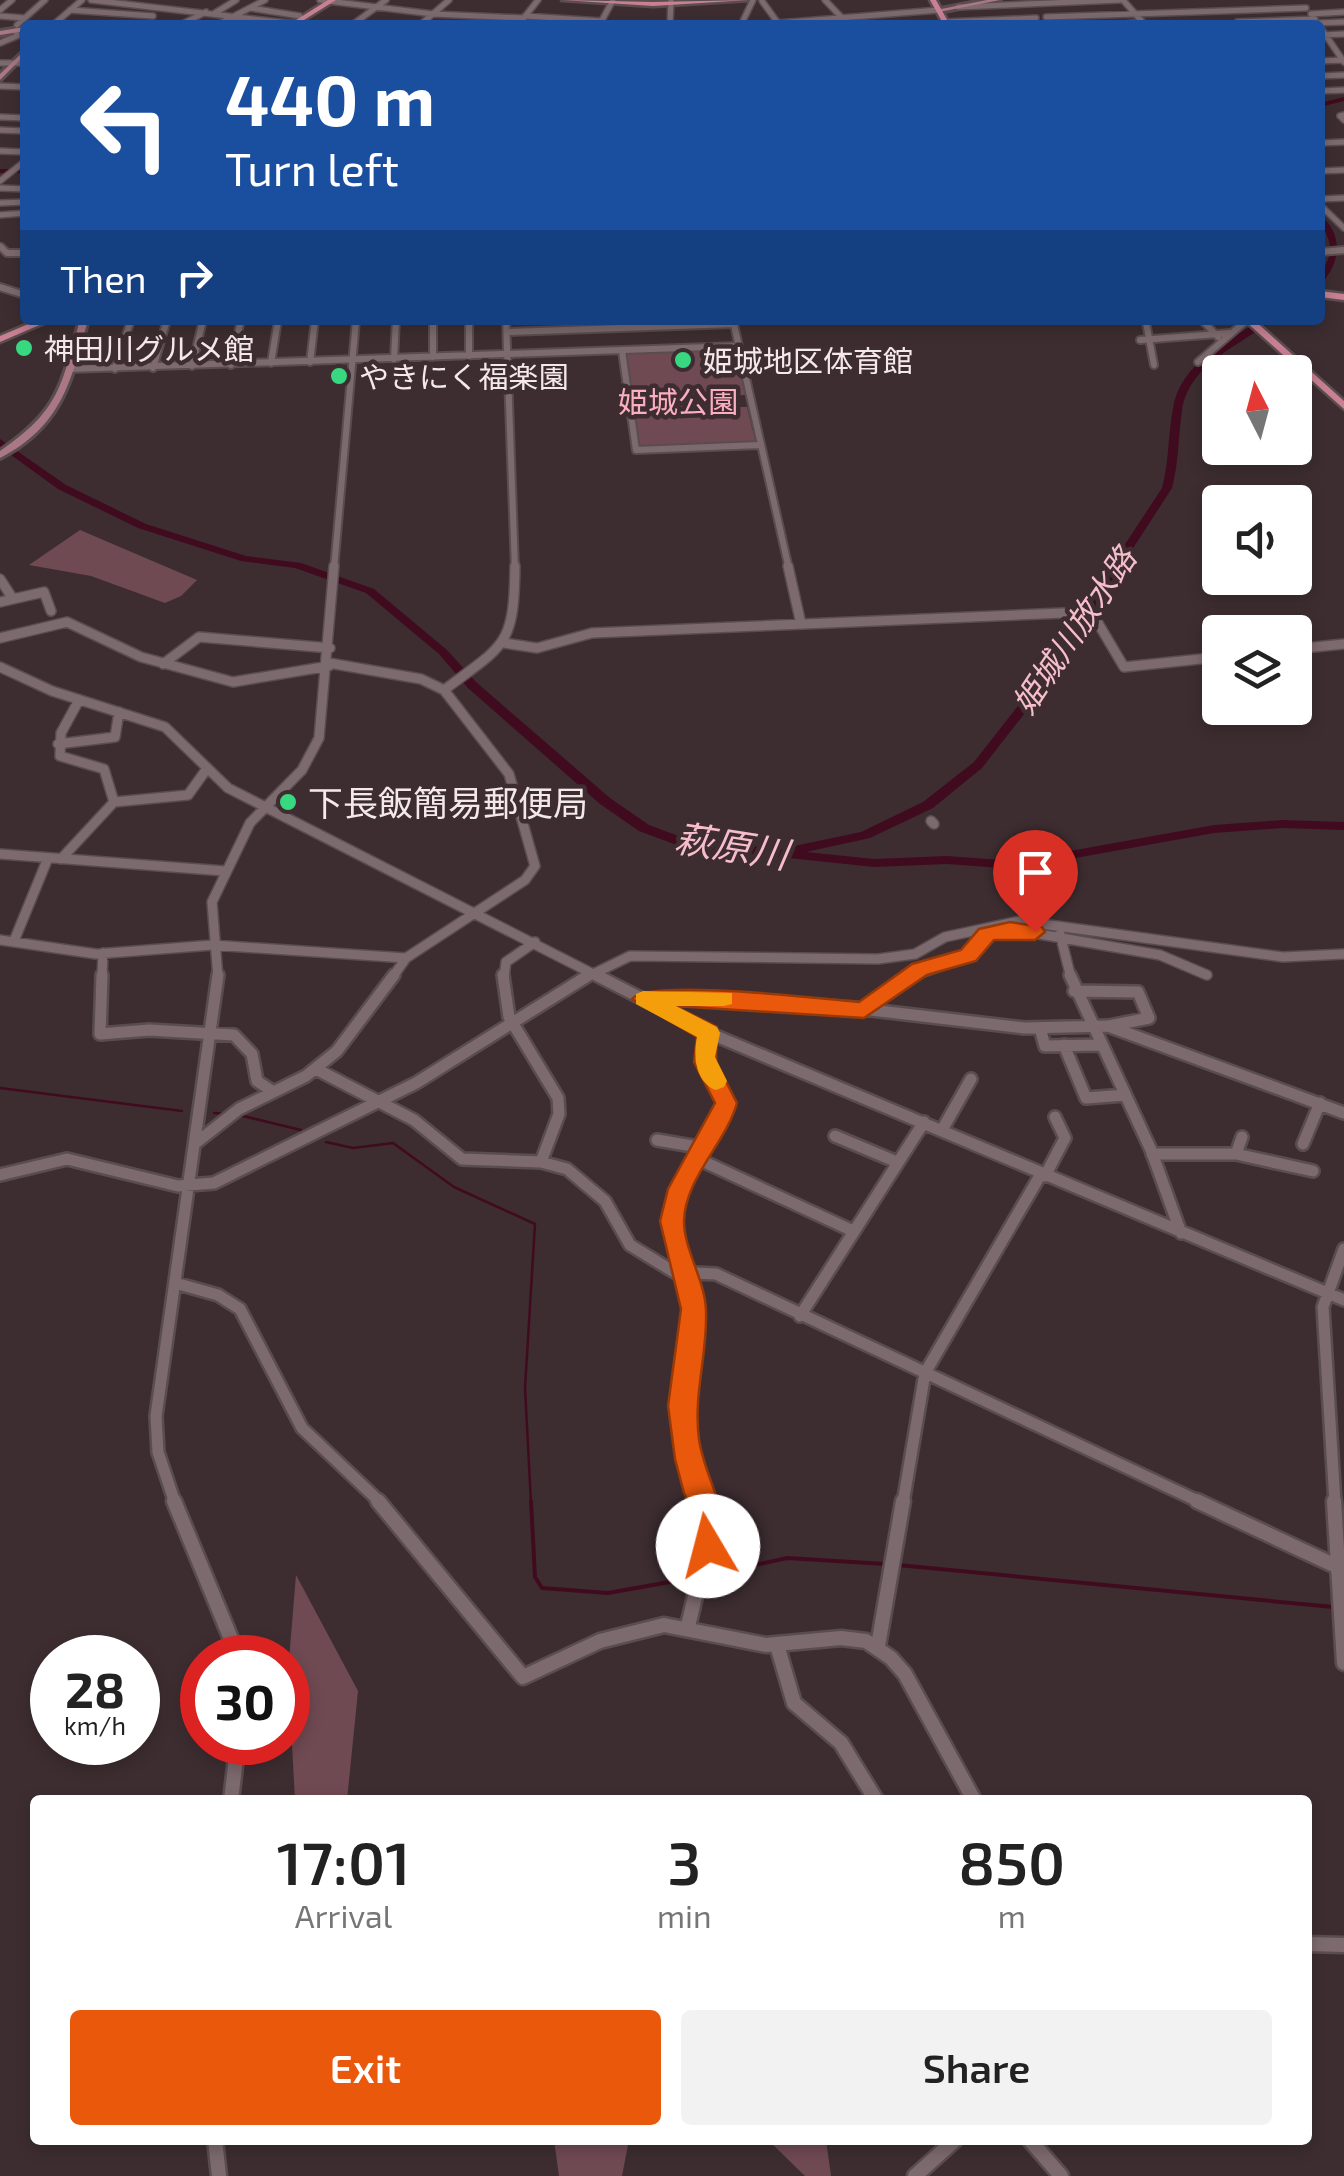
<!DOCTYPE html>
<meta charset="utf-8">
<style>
body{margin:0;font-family:"Exo 2","Noto Sans JP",sans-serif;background:#f2f2f2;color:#222;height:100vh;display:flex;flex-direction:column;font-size:38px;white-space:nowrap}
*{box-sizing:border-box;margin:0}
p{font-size:32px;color:#767676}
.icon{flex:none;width:55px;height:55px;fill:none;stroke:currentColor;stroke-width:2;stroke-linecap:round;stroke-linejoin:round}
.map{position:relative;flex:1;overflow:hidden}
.side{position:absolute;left:30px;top:1795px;width:1282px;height:350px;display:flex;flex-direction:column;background:#fff;border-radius:10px;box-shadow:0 5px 15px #0003}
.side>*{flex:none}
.guide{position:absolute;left:20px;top:20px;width:1305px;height:305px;border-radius:10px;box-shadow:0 5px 15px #0003;background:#1a4fa0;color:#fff;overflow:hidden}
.needle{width:65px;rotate:354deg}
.controls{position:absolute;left:1202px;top:355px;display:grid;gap:20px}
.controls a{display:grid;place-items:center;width:110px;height:110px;border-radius:10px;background:#fff;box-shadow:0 5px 15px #0003;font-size:50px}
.speed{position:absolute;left:30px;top:1635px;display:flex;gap:20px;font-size:50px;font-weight:700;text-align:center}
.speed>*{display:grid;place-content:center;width:130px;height:130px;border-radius:50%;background:#fff;box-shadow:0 5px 15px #0003;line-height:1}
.speed small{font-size:25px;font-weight:400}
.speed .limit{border:15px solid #d22;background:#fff;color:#111}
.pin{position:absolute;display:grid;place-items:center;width:85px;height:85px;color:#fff;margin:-102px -42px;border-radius:50% 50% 50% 0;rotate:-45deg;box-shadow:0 0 10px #0007}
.pin .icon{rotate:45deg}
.me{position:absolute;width:110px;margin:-55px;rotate:352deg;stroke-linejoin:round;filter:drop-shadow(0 0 8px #0008)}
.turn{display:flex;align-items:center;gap:35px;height:210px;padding:0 40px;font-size:45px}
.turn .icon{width:130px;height:130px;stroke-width:2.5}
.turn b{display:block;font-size:70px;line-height:85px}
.then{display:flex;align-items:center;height:95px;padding:0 40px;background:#0003;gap:20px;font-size:38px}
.eta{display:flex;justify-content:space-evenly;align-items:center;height:170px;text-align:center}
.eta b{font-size:60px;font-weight:600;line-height:70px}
.action{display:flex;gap:20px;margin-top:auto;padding:20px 40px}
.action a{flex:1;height:115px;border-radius:10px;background:#ea580c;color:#fff;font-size:40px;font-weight:600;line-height:115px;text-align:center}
.action a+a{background:#f2f2f2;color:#222}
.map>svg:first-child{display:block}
.green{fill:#704a53}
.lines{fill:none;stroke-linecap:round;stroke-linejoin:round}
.stream-far1{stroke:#410b1f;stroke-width:2.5}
.stream{stroke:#410b1f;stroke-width:4}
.river{fill:#410b1f;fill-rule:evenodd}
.minor-far4-casing{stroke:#5a4d4f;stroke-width:8}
.minor-far3-casing{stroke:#5a4d4f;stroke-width:10}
.minor-far2-casing{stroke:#5a4d4f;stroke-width:12}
.minor-far1-casing{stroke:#5a4d4f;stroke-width:16}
.minor-casing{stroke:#5a4d4f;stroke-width:19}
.major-casing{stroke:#5a4d4f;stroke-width:6}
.highway-casing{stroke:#5a4d4f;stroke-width:5}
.minor-far4{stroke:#7d6a6e;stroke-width:5}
.minor-far3{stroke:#7d6a6e;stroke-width:6}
.minor-far2{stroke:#7d6a6e;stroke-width:9}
.minor-far1{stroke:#7d6a6e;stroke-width:11}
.minor{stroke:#7d6a6e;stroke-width:14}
.major{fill:#aa7784;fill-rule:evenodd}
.highway{fill:#c88092;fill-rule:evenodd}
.route{fill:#ea580c;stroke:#983908;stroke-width:2.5}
.slow{fill:#f59e0b}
.poi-dot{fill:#38d880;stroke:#3d2d31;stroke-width:4}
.labels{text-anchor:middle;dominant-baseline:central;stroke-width:9;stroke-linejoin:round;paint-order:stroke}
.far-poi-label{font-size:30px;fill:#f3e8ea;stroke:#3d2d31;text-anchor:start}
.far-park-label{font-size:30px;fill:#faaec0;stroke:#3d2d31}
.far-water-label{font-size:32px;font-style:italic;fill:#f6bdca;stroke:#3d2d31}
.poi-label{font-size:35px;fill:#f3e8ea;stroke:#3d2d31;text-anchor:start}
.water-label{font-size:38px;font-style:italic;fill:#f6bdca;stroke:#3d2d31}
</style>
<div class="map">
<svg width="1344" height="2176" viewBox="0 0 1344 2176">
<rect width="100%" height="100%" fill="#3d2d31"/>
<path class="green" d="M735 349 745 395 724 396 726 407H747L756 444 638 449 624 354Z
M80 530 197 580 181 596 165 603 91 576 29 565Z
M296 1575 358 1691 347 1800H295L288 1672Z
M554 2140H629L622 2176H559Z
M768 2140H826L831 2176H805Z"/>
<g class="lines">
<path class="stream-far1" d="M0 1088 182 1111
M214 1113 226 1114
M239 1115 301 1130
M326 1142 353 1148 393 1143 454 1187 535 1224 525 1388 531 1503"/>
<path class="stream" d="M531 1501 535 1577 542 1588 608 1593 692 1578
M898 1565 1333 1607
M705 1576 787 1558 885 1564"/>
<path class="river" d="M1344 97V101L1320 107V103Z
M0 169H25V173H0Z
M1320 215C1343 234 1341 260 1323 282L1320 283C1320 270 1330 262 1330 249 1330 236 1321 228 1320 215Z
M1261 320H1272C1239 347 1189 363 1182 411 1178 437 1179 462 1172 488L1035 700 982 768 933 808 870 838 806 852 874 859 947 856 1015 861 1214 825 1282 820 1344 822V830L1282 828 1214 833 1015 869 947 864 874 867 682 847 639 831 600 804 468 688 439 654 366 593 295 568 241 561 138 528 58 489 0 447V439L66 485 146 524 246 556 301 563 374 589 447 650 476 682 610 798 649 825 689 840 793 850 794 846 861 832 923 802 974 762 1024 698 1162 488C1169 462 1168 435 1173 408 1180 364 1226 342 1261 320Z"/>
<defs>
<path id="minor-far4" d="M91 0 305 25
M320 0 433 14 524 18
M825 0 843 19
M1123 0 1145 25
M762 1 778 23
M958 7 1120 0
M250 8 300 16
M0 10 12 0
M70 10 153 16
M215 13 236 0
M1311 14 1344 12
M0 16 24 18
M525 16 602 21
M1046 17 1306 8
M523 19 538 0
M945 22 1036 18
M1318 23 1344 22
M600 24 613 0
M17 25 45 0
M53 25 82 0
M180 25 206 12
M217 25 265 0
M352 25 386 0
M420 25 449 0
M670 25 671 0
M741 25 753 0
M752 25 939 10
M1116 25 1142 22
M1239 25 1237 22 1315 19
M1320 27 1344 62
M1320 35 1344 34
M0 43 17 36 16 31
M1320 61 1344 60
M0 63H25
M1320 76 1344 75
M0 86 25 87
M1320 91 1344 90
M1344 115 1340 116 1344 120
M0 117 25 118
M0 130 25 131
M1320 143 1344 142
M0 151 25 152
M1320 171 1344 170
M0 181 25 161
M0 188 25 189
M1320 199 1344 198
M0 203 25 202
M1320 205 1344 228
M0 215 25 213
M0 246 4 250"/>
<path id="minor-far3" d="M1 247 7 253H25
M1320 252 1344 250
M0 287 25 295
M433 320V357
M469 320V356
M506 320 515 569
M733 320 789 569
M1202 320 1218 337
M1146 322 1154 365
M507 332 734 324
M1140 340 1230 333
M622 351 636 450 759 445
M394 359 396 320
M310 362 315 320
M1198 362 1247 320
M271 363 278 320
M231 365 241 320
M192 366 203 320
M153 368 167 320
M69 369 739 346
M115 369 131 320
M334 569 356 320"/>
<path id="minor-far2" d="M788 566 801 624
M0 579 13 599 0 602
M13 599 44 592 51 611
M0 638 67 622 141 657 233 682 329 666
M504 643 537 648 592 633 1063 613 1098 623 1124 667 1220 657
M1295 649 1344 644
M163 664 199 637 330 648
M0 667 52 691 165 727 228 788 601 978
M444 690C505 644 514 647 515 566
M79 700 61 733 60 756 104 769 114 802
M58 744 115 737 119 712
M931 821 934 824
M0 854 225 871
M61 859 114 802 188 795 206 770
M1060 934 1071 978
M0 940 96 954 213 945 406 958 525 880 535 866 509 774 444 690 421 679 329 663
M14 941 48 858
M102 978 103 953
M218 978 212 902 250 823 302 770 319 738 334 566
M392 978 406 958
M504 978 506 962 535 942
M585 978 630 956 878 959 915 954 945 937 1020 921 1283 957 1344 954
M906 978 969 956 987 934 1010 929 1160 955 1207 975"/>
<path id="minor-far1" d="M102 975 100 1034 149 1030 234 1035 252 1054 257 1081 272 1091
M503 975 509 1017 558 1098 559 1114 541 1162
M596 975 709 1033 1344 1300
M1070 975 1151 1150 1181 1233
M1074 991 1138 992 1149 1018 1109 1026
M644 999 708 997 854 1008 1024 1028 1108 1026 1344 1113
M864 1010 909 975
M1040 1028 1045 1046 1101 1045
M1064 1045 1086 1098 1125 1095
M316 1069 414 1120 462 1159 541 1162 567 1169 605 1201 630 1245 674 1272 716 1274 1202 1503
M942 1130 971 1079
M835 1136 897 1162
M657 1140 704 1148
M197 1142 239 1109 306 1076 337 1051 394 975
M1303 1144 1320 1103
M1152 1154H1236L1242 1137
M1236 1154 1313 1171
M698 1159 853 1231
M0 1175 67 1159 178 1186 214 1183 416 1083 589 975
M1045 1176 1065 1138 1055 1117
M175 1283 218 1295 240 1309 302 1428 381 1503
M800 1316 924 1122
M175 1503 158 1452 156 1416 218 975
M703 1503 683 1422 682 1384 694 1309 672 1221 680 1189 725 1108 706 1056 709 1033
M903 1503 925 1373 1041 1174
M1335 1503 1323 1307 1344 1249"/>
<path id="minor" d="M174 1501 239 1658
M378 1501 523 1677 600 1641 664 1625 766 1645 841 1638 866 1641 891 1658 905 1674 974 1800
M1197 1501 1338 1567
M1334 1501 1344 1663
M688 1626 713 1522 702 1501
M777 1645 794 1703 841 1743 876 1800
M878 1646 903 1501
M231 1800 238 1742
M1308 1944 1344 1945
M215 2140 219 2176
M1030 2140 1061 2176
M915 2176 955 2140"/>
<path id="major" d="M987 0H1000L939 12 936 10Z
M25 27V31L0 35V31Z
M25 50V55L0 80V74Z
M80 320H88C71 381 62 426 0 458V451C60 410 61 386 80 320Z"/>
<path id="highway" d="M328 0H336L296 25H288Z
M562 0 653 2 749 0 653 6Z
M930 0H936L950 25H944Z
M1320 291 1344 294V300L1320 297Z
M38 320H51L0 342V336Z
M1244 320H1254L1344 401V409Z"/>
</defs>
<use href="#minor-far4" class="minor-far4-casing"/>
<use href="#minor-far3" class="minor-far3-casing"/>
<use href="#minor-far2" class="minor-far2-casing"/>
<use href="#minor-far1" class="minor-far1-casing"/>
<use href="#minor" class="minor-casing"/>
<use href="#major" class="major-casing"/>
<use href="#highway" class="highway-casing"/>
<use href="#minor-far4" class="minor-far4"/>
<use href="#minor-far3" class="minor-far3"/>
<use href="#minor-far2" class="minor-far2"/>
<use href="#minor-far1" class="minor-far1"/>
<use href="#minor" class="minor"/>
<use href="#major" class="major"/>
<use href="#highway" class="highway"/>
</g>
<path class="route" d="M1010 922 1042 927 1045 932 1035 940H994L976 961 927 975 864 1018 675 1006 717 1027 716 1062 737 1103C726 1143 685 1178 684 1221 684 1250 705 1280 706 1310 708 1354 693 1394 699 1439 705 1482 735 1516 718 1555L708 1558 698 1555 694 1546 699 1523 684 1493 675 1459 668 1406 681 1309 660 1221 668 1189 715 1103 694 1062 697 1037 632 999C649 978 824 999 859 1002L912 964 961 950 979 929Z"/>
<path class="slow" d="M643 991 732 993V1004L724 1006H676L717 1027 720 1033 715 1057 727 1081 724 1087 716 1090C695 1082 693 1055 697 1037L636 1004V994Z"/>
<g class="poi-dot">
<circle cx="24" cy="348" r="10"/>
<circle cx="683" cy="360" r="10"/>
<circle cx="339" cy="376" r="10"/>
<circle cx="288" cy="802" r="10"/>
</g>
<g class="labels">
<g class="far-poi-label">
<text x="44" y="348">神田川グルメ館</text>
<text x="703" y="360">姫城地区体育館</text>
<text x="359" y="376">やきにく福楽園</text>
</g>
<g class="far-park-label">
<text x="678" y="401">姫城公園</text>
</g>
<g class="far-water-label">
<text transform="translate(1073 630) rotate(-56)">姫城川放水路</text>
</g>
<g class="poi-label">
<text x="308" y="802">下長飯簡易郵便局</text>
</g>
<g class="water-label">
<text transform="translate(732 845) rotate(9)">萩原川</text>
</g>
</g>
</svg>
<div class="controls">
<a><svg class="needle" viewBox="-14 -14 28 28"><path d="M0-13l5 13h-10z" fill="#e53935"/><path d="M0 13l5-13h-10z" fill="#767676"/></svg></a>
<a><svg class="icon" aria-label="sound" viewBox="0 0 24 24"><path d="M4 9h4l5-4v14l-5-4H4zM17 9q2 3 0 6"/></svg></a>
<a><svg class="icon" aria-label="layers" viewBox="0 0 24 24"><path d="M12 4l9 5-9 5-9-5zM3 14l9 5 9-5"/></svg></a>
</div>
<div class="speed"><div>28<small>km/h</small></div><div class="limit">30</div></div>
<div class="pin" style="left:1035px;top:932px;background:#d93025"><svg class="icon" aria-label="arrive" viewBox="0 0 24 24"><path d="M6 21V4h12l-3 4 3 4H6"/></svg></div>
<svg class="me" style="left:708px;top:1546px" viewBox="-20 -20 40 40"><circle r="19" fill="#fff"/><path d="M0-13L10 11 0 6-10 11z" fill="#ea580c"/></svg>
<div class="guide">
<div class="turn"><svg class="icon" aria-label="left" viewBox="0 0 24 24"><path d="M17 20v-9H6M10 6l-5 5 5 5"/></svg><div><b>440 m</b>Turn left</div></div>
<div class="then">Then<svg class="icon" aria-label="right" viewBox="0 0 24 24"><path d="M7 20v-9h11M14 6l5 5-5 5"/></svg></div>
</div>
<section class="side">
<div class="eta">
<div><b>17:01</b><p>Arrival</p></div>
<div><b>3</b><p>min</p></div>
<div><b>850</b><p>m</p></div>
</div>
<div class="action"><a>Exit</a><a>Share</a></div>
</section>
</div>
